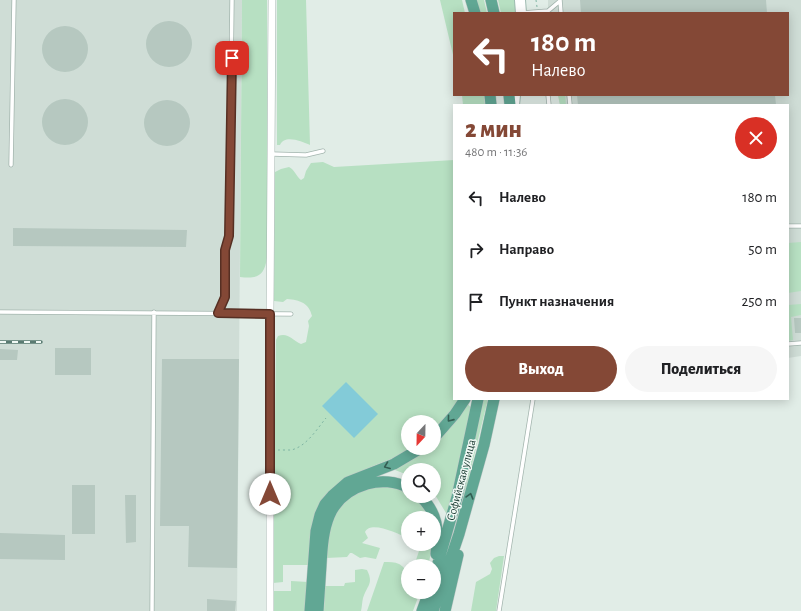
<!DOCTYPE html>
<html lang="ru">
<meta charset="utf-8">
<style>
body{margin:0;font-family:"Alegreya Sans",sans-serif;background:#f6f6f6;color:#202124;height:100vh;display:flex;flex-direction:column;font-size:15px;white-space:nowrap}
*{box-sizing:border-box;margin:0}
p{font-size:13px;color:#757577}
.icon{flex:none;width:22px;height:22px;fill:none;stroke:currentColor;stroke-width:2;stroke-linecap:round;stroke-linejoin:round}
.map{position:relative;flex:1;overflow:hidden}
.panel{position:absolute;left:453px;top:104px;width:336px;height:296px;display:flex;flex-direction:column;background:#fff;border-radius:0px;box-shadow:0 2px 10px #0003}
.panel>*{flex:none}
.top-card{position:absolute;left:453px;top:12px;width:336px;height:84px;border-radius:0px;box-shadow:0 2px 10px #0003;background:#844836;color:#fff;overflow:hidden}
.needle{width:26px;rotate:202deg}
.tools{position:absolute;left:401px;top:415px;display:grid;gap:8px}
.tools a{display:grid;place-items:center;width:40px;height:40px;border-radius:50%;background:#fff;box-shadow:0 2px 10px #0003;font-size:20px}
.pin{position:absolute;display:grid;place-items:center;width:34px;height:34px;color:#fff;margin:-17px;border-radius:8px;box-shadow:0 2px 6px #0006}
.me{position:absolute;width:44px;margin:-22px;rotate:0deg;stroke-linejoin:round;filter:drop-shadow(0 0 3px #0008)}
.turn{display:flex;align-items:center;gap:14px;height:84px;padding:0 12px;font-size:18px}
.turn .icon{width:52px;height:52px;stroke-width:2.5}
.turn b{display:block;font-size:28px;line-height:34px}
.round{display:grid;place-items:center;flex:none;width:42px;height:42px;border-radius:21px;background:#f6f6f6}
.head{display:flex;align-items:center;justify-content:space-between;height:68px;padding:0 12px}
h1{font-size:24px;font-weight:800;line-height:30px;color:#844836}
.action{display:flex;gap:8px;margin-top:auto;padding:8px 12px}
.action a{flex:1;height:46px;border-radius:24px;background:#844836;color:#fff;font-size:16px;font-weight:800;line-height:46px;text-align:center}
.action a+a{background:#f6f6f6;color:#202124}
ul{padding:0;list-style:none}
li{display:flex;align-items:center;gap:12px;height:52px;padding:0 12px}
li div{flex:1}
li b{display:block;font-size:15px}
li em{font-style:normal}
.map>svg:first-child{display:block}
.built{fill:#cfddd6}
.green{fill:#b7e0c2}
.water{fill:#83cbd8}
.building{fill:#b6c8c0}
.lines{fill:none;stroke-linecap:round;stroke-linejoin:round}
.lane-casing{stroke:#a3b5ae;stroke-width:5}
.street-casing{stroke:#a3b5ae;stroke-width:8}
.secondary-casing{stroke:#9ebab0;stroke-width:12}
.primary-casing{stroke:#c0c9c7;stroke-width:12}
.path{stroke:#7eb4a2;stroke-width:1;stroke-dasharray:2 3;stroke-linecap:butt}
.lane{stroke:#fff;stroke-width:3.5}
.street{stroke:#fff;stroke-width:7}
.secondary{stroke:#fff;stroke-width:10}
.primary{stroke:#61a794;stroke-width:11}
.rail-casing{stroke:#5a7b72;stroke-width:3.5}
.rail{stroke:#f1f9f5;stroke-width:2;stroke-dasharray:6;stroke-linecap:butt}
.oneway{stroke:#335e52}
.route-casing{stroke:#562f23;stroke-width:10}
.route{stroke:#844836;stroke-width:7}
.labels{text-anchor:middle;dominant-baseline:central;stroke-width:3;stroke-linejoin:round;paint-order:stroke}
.street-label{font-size:12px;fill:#1f3f36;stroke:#f1f9f5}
</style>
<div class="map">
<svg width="801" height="611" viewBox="0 0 801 611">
<rect width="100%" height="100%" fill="#e1ede7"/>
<path class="built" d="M0 0H242L237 611H0Z
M548 0H801V356L788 358V105H560L558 95H788V13H548Z"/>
<path class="green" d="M242 0H267V258C264 276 258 279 240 277Z
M277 0H306L310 145C302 142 285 134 280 145H277Z
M440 0H462L465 13H454V59Z
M476 0H484L487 13H480Z
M498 0H516L517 13H501Z
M462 95H484L485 105H463Z
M558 95H565L566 105H560Z
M454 160V399H459L449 416 434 433V422H408V448H415C389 462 350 471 330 491L310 565H283V582L273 583 276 340 278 336C288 332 292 340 301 344L306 342 309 326 308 321 312 316C309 303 300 300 287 299L283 302 274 301 275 172 281 169 289 167C295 170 296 176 301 180L304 178 306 171 311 163 323 162 334 167Z
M801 242V291L788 293V243Z
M801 304V315L791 317 793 340 788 341V305Z
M482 399H488L461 509H458Z
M468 404 471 408 449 513H446L434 493V470H408V475L395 470V467L430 448H434V444L450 426Z
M385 486 396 488 408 494V496C418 496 426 510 430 518H408V538C398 534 371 520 365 532L368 538 362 543 380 548 376 559 365 557 360 558 352 553H350L347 557 326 558 328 536 332 517 345 500 364 489Z
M419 544H433L428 566H414L420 548V545Z
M499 556H504L496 611H471L476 582 490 574 492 569 490 563 494 558Z
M384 562C389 562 395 562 399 564 403 566 404 569 408 570V592H420L413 611H367Z
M362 569 367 570C374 584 367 585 363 598 362 602 362 607 361 611H324L325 586H344L345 583 355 582V570Z
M291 581 308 582 307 611H274V591H291Z"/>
<path class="water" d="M346 382 378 414 354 438 322 406Z"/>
<path class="building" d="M580 0H766L767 13H581Z
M146 44a23 23 0 1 1 46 0a23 23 0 1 1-46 0Z
M42 49a23 23 0 1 1 46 0a23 23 0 1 1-46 0Z
M577 95H775L776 105H578Z
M42 122a23 23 0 1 1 46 0a23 23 0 1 1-46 0Z
M144 123a23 23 0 1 1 46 0a23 23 0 1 1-46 0Z
M13 228 187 230 186 247 13 246Z
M794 318H801V333H795Z
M55 348H91V375H55Z
M0 349 18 350 17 360H0Z
M162 359H239L237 568 188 567 189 526H160Z
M72 485H95V534H72Z
M125 495H136V542L126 543Z
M0 533 65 535V560L0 559Z
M207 599 236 601 235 611H207Z"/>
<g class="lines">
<defs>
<path id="lane" d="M560 0 561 13
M522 13 548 11 560 1
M548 95 549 105
M569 95 570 105
M272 154 306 155 323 151
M11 165 14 0
M788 226H801
M0 312 291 314
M218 313 225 297V250L229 236 232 0
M788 344 801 343
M152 611 154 312
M499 611 533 399"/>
<path id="street" d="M270 611V313L272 0"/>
<path id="secondary" d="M520 0 521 13
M514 105 515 95"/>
<path id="primary" d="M471 0 475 13
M491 0 494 13
M490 95 491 105
M509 95 510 105
M434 438 455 414 465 399
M420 496C438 513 439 530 436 554
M434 577 457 497 478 399
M310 611 316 531 320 515 325 504 332 496 348 482 394 464 421 448
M318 611C319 596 320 580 321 565 323 529 326 496 367 484 380 480 396 481 408 488
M422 611 429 592
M433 611 459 534 484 445 494 399
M445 611 458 555"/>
</defs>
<use href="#lane" class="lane-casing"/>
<use href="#street" class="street-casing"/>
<use href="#secondary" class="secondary-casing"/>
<use href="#primary" class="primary-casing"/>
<path class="path" d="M536 0 537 7
M278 450C282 450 287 450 291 450 306 447 317 429 326 418"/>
<use href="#lane" class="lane"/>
<use href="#street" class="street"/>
<use href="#secondary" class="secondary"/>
<use href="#primary" class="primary"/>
<defs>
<path id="rail" d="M0 342H41"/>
</defs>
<use href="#rail" class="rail-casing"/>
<use href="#rail" class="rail"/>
</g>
<defs><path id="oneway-chevron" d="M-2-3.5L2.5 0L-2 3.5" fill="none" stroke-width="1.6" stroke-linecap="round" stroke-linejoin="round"/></defs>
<g class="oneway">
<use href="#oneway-chevron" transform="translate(450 419) rotate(129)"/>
<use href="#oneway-chevron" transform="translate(387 466) rotate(159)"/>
<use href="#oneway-chevron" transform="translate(470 496) rotate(-74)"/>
</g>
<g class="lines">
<defs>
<path id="route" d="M232 58 229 236 225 250V297L218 313 270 314V494"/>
</defs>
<use href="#route" class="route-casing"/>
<use href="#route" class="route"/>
</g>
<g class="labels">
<g class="street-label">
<text transform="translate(461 480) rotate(-75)">Софийская улица</text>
</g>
</g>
</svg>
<div class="tools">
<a><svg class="needle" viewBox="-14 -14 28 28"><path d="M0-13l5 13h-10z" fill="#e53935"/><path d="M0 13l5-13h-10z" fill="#757577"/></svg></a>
<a><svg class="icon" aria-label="search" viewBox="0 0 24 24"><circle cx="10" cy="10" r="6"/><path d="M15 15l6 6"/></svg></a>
<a>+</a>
<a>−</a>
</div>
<div class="pin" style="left:232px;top:58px;background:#d93025"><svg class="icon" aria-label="arrive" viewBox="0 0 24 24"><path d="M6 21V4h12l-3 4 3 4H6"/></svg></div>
<svg class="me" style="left:270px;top:494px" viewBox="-20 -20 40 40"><circle r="19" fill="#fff"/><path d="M0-13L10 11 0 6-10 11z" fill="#844836"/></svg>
<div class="top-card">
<div class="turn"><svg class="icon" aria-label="left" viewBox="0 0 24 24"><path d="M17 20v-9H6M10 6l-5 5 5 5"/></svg><div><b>180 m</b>Налево</div></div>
</div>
<section class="panel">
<div class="head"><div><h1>2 мин</h1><p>480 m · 11:36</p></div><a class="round" style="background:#d93025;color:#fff"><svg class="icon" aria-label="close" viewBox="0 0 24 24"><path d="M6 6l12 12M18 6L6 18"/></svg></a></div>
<ul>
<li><svg class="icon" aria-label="left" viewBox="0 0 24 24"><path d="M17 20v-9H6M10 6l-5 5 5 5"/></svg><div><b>Налево</b></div><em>180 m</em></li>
<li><svg class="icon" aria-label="right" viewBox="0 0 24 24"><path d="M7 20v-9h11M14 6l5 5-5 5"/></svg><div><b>Направо</b></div><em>50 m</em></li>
<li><svg class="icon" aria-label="arrive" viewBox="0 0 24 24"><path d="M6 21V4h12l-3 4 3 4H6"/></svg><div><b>Пункт назначения</b></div><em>250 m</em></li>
</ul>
<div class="action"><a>Выход</a><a>Поделиться</a></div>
</section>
</div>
